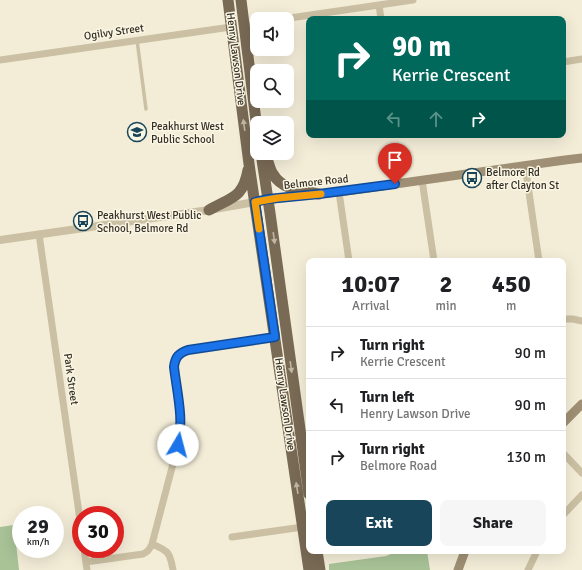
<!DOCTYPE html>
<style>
body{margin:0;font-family:Signika,sans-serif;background:#f6f6f6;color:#202124;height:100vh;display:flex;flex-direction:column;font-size:15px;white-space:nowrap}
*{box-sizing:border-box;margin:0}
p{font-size:13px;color:#757577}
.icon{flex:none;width:22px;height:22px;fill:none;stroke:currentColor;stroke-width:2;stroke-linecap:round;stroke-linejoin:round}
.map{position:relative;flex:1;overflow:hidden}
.drawer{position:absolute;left:306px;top:258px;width:260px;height:296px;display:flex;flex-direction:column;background:#fff;border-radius:8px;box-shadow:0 4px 16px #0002}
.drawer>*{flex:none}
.hud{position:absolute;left:306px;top:16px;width:260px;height:122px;border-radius:8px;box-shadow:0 4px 16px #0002;background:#00695c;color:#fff;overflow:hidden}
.tools{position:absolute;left:250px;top:12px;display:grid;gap:8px}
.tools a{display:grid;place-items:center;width:44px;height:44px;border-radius:8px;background:#fff;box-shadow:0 4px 16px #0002;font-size:20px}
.speed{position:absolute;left:12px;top:506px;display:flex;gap:8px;font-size:20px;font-weight:700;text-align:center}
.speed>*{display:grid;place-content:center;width:52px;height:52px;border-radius:50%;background:#fff;box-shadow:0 4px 16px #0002;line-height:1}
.speed small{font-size:10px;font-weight:400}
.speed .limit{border:6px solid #d22;background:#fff;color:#111}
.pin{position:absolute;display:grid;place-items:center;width:34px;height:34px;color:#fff;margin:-41px -17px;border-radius:50% 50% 50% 0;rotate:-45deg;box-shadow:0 0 4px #0007}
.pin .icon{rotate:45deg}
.me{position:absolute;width:44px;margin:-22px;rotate:8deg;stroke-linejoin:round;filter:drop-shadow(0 0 3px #0008)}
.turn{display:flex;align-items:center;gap:14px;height:84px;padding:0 20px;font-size:18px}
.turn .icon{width:52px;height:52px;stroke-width:2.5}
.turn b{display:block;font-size:28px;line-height:34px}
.lanes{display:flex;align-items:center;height:38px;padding:0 20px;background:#0003;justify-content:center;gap:20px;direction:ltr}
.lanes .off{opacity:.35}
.eta{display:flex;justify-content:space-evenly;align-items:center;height:68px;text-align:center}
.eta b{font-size:24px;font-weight:700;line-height:28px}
.cta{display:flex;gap:8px;margin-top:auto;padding:8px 20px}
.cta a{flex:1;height:46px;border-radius:8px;background:#18455a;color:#fff;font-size:16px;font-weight:700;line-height:46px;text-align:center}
.cta a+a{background:#f6f6f6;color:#202124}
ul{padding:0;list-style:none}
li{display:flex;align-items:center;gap:12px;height:52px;padding:0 20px;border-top:1px solid #e0e0e0}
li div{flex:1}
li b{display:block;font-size:15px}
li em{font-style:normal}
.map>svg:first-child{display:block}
.green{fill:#a9c397}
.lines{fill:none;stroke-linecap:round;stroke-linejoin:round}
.service{stroke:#cbc0a3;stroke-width:3.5}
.minor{stroke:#cbc0a3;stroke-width:7}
.tertiary{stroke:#cbc0a3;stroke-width:8}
.secondary{stroke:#9f8f74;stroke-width:9}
.primary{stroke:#796a55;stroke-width:11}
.oneway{fill:#c0b7a4}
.route-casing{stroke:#114b97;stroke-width:10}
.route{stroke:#1a73e8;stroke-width:7}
.slow{stroke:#f59e0b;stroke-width:7}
.labels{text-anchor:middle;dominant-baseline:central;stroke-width:3;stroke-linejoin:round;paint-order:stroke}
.street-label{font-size:11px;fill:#362f26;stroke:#faf6e4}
.poi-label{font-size:11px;fill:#362f26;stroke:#faf6e4;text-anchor:start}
</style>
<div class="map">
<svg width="582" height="570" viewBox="0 0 582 570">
<rect width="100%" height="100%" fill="#f3edd8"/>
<path class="green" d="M14 525 19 570H0V527Z
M398 551H427L430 570H329V564L386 556Z"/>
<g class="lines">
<path class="service" d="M137 40 146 109"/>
<path class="minor" d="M379 5 381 19
M283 19 413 0
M245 33 252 25 257 24
M0 60 231 27
M563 62 582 59
M525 165 539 261
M422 180 434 261
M339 192 349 261
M39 234 81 527
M563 319H573L582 321
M563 453 582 473
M563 515 582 495
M232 537 303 527
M84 549 87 570
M86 562 143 554C148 552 150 549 152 544
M173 570C170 553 169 551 152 544L180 437 181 418 174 367C175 357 179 353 188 350L275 337
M528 570 537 551"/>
<path class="tertiary" d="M0 240 209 210 255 202"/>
<path class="secondary" d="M255 202 278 198 339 192 565 160 582 158
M563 423 582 404
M458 570 465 551"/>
<path class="primary" d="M228 0 249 164 309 570
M241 0 257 129
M261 153 270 213 309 494
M267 159C269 164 270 170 273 174 282 190 303 191 319 194
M209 210C232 197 243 198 248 170
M317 551 320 570"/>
</g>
<defs><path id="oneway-solid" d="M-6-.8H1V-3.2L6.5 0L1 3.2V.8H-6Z"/></defs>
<g class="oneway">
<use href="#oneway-solid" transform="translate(244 125) rotate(-98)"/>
<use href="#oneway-solid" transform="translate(274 238) rotate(82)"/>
<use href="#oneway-solid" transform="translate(291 367) rotate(82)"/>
<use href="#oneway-solid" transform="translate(297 488) rotate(-99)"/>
</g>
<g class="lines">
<defs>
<path id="route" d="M178 445C184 418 177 393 174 367 175 357 179 353 188 350L275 337 255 202 268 199 319 194 395 184"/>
</defs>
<use href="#route" class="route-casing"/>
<use href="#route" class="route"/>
<path class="slow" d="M259 229 255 202 278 198 321 194"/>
</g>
<defs>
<symbol id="school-ring" viewBox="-11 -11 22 22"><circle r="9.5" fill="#faf6e4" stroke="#18455a" stroke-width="1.5"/><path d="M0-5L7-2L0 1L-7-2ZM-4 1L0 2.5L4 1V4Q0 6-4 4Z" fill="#18455a"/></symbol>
<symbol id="bus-ring" viewBox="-11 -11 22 22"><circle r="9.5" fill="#faf6e4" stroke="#18455a" stroke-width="1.5"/><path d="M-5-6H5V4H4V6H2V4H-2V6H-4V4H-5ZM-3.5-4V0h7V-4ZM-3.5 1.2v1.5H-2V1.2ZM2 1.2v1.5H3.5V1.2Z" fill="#18455a"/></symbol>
</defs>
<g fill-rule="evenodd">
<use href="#school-ring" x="126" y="121" width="22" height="22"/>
<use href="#bus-ring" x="461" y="167" width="22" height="22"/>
<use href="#bus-ring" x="72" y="210" width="22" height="22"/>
</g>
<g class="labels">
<g class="street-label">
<text transform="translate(114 32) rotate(-8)">Ogilvy Street</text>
<text transform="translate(236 59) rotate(83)">Henry Lawson Drive</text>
<text transform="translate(316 182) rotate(-6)">Belmore Road</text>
<text transform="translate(71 379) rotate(82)">Park Street</text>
<text transform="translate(285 404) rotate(82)">Henry Lawson Drive</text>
</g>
<g class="poi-label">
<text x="151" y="126">Peakhurst West<tspan x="151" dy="13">Public School</tspan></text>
<text x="486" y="172">Belmore Rd<tspan x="486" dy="13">after Clayton St</tspan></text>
<text x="97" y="215">Peakhurst West Public<tspan x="97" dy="13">School, Belmore Rd</tspan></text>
</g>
</g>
</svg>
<div class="tools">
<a><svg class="icon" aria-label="sound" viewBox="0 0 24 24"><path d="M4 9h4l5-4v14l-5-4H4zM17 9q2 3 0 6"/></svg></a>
<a><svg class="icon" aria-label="search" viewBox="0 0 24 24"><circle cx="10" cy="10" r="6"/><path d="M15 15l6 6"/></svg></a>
<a><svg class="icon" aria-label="layers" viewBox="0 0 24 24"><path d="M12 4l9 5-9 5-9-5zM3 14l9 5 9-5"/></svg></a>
</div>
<div class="speed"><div>29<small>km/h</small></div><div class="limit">30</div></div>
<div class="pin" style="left:395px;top:184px;background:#d93025"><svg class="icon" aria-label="arrive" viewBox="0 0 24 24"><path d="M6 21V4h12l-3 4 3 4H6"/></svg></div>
<svg class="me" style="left:178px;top:445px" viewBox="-20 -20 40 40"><circle r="19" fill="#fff"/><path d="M0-13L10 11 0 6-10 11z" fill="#1a73e8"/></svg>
<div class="hud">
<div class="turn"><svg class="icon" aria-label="right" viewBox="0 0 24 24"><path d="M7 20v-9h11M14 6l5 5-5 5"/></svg><div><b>90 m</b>Kerrie Crescent</div></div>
<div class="lanes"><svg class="icon off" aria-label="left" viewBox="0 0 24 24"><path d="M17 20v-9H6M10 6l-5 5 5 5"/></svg><svg class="icon off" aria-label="ahead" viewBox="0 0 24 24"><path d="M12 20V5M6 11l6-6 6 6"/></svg><svg class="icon" aria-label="right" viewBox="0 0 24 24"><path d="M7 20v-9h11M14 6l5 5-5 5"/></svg></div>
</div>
<section class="drawer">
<div class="eta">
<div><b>10:07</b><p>Arrival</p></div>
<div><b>2</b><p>min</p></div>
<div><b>450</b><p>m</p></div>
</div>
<ul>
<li><svg class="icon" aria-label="right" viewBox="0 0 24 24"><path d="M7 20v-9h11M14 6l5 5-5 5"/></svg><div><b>Turn right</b><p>Kerrie Crescent</p></div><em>90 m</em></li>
<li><svg class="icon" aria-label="left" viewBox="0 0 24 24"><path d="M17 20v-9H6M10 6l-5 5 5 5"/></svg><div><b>Turn left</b><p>Henry Lawson Drive</p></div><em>90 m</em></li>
<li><svg class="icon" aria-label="right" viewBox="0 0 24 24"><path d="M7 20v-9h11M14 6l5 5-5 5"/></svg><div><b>Turn right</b><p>Belmore Road</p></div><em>130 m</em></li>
</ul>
<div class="cta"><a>Exit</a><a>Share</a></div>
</section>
</div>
